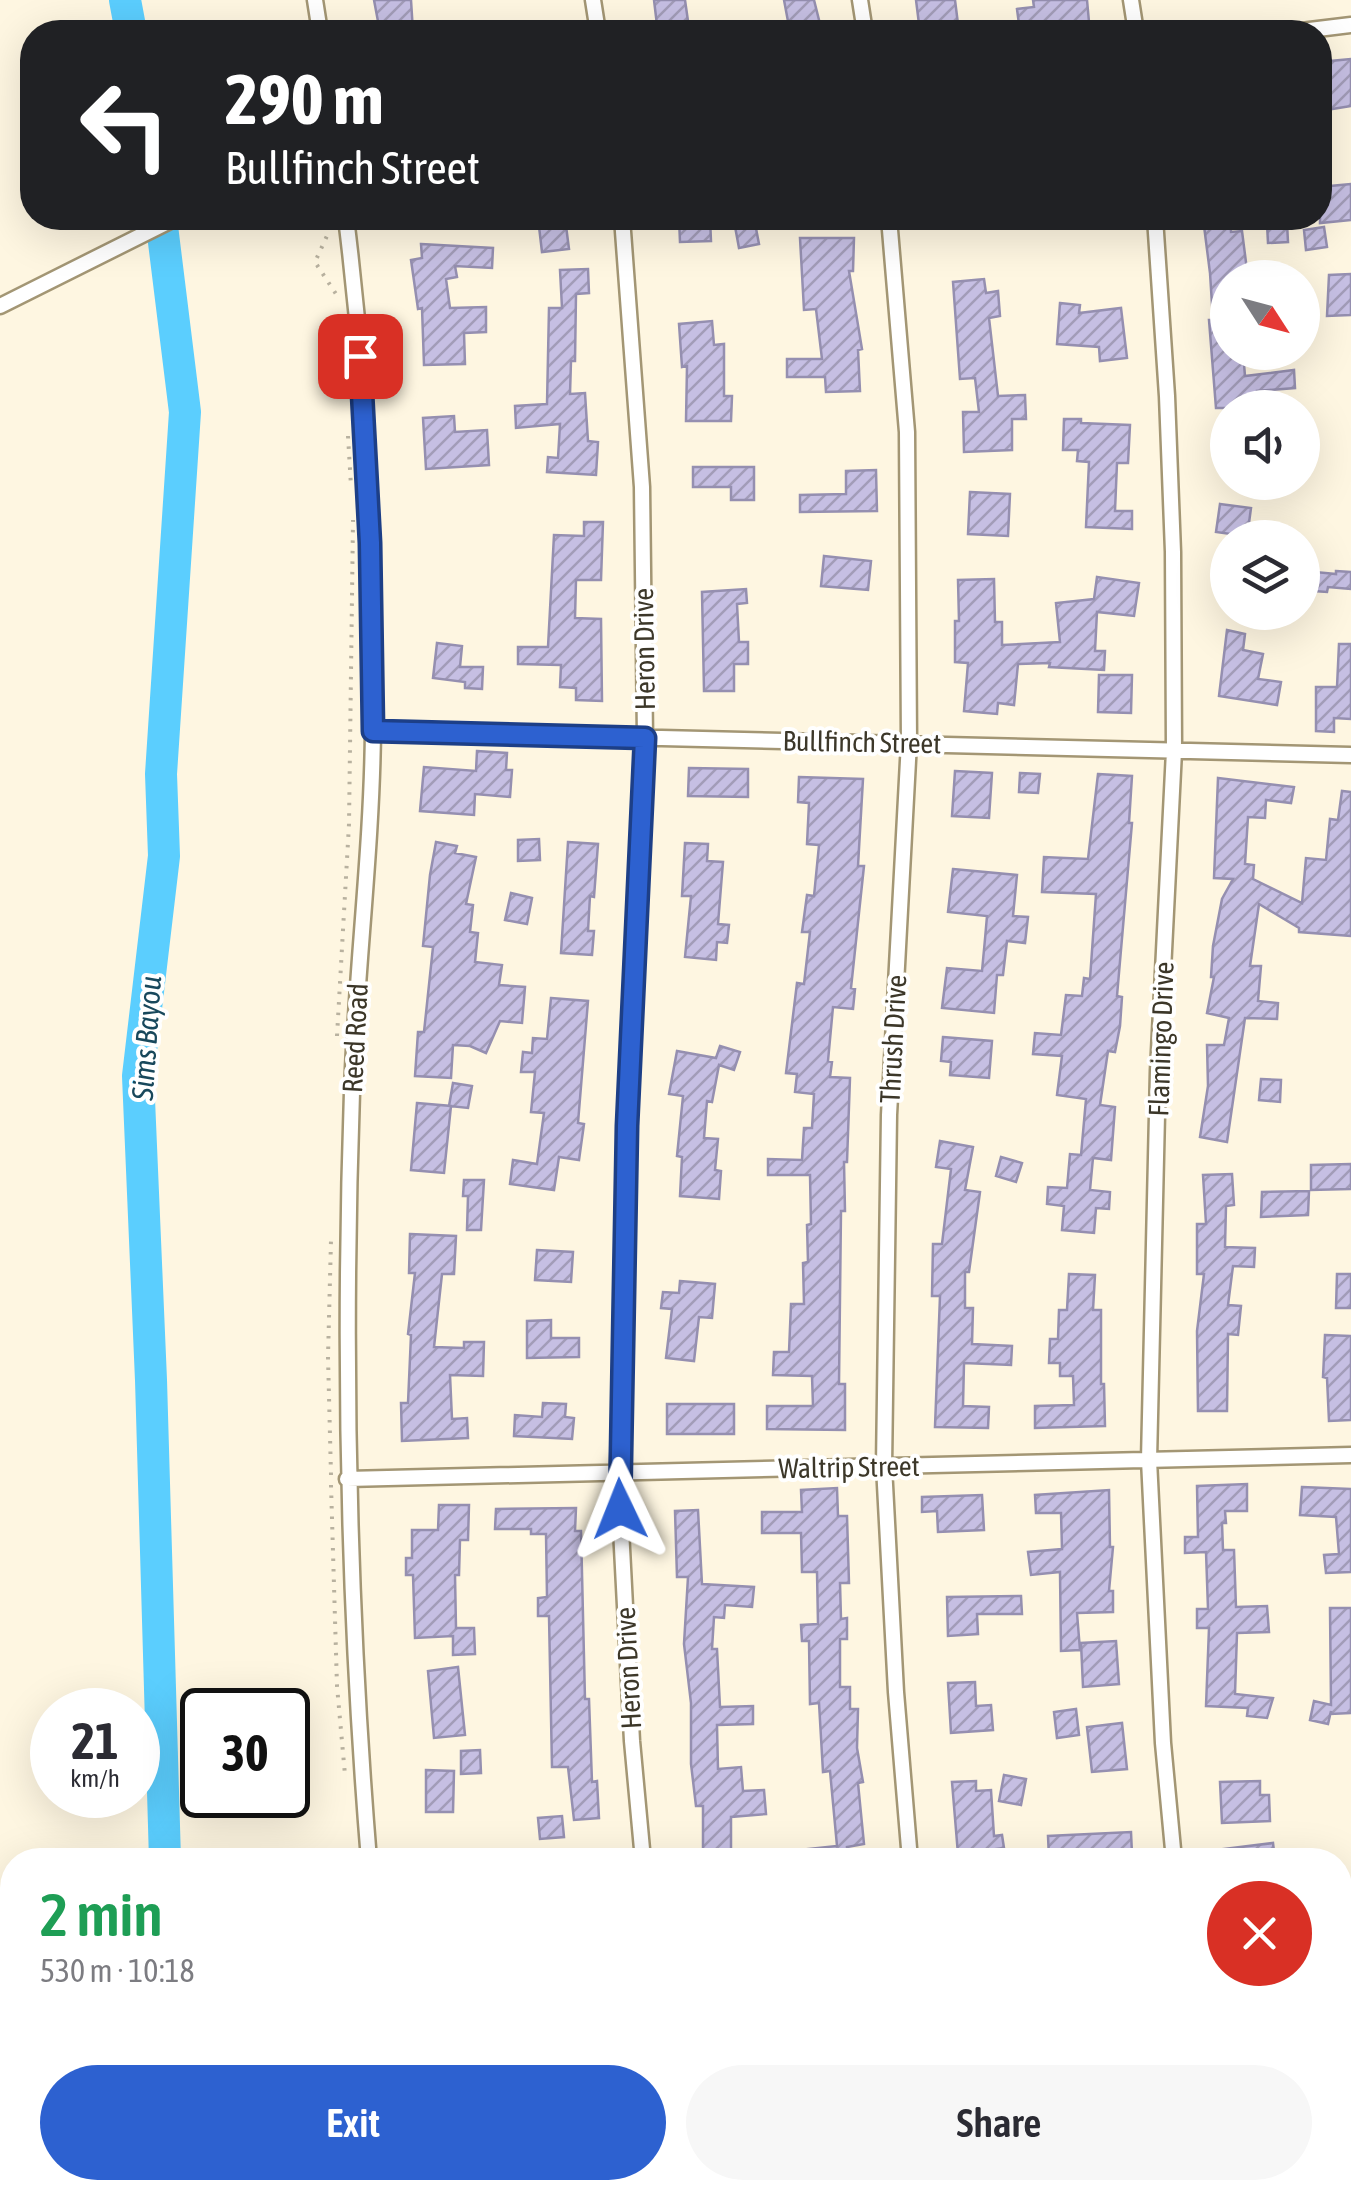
<!DOCTYPE html>
<meta charset="utf-8">
<style>
body{margin:0;font-family:"Asap Condensed",sans-serif;background:#f7f7f7;color:#2b2b33;height:100vh;display:flex;flex-direction:column;font-size:38px;white-space:nowrap}
*{box-sizing:border-box;margin:0}
p{font-size:32px;color:#7c7c81}
.icon{flex:none;width:55px;height:55px;fill:none;stroke:currentColor;stroke-width:2;stroke-linecap:round;stroke-linejoin:round}
.map{position:relative;flex:1;overflow:hidden}
.drawer{position:absolute;left:0px;top:1848px;width:1352px;height:352px;display:flex;flex-direction:column;background:#fff;border-radius:40px 40px 0 0;box-shadow:0 10px 40px #0002}
.drawer>*{flex:none}
.top-card{position:absolute;left:20px;top:20px;width:1312px;height:210px;border-radius:40px;box-shadow:0 10px 40px #0002;background:#202124;color:#fff;overflow:hidden}
.needle{width:65px;rotate:126deg}
.controls{position:absolute;left:1210px;top:260px;display:grid;gap:20px}
.controls a{display:grid;place-items:center;width:110px;height:110px;border-radius:50%;background:#fff;box-shadow:0 10px 40px #0002;font-size:50px}
.speed{position:absolute;left:30px;top:1688px;display:flex;gap:20px;font-size:50px;font-weight:700;text-align:center}
.speed>*{display:grid;place-content:center;width:130px;height:130px;border-radius:50%;background:#fff;box-shadow:0 10px 40px #0002;line-height:1}
.speed small{font-size:25px;font-weight:400}
.speed .limit{border:5px solid #111;border-radius:15px;background:#fff;color:#111}
.pin{position:absolute;display:grid;place-items:center;width:85px;height:85px;color:#fff;margin:-42px;border-radius:20px;box-shadow:0 5px 15px #0006}
.me{position:absolute;width:110px;margin:-55px;rotate:358deg;stroke-linejoin:round;filter:drop-shadow(0 0 8px #0008)}
.turn{display:flex;align-items:center;gap:35px;height:210px;padding:0 40px;font-size:45px}
.turn .icon{width:130px;height:130px;stroke-width:2.5}
.turn b{display:block;font-size:70px;line-height:85px}
.round{display:grid;place-items:center;flex:none;width:105px;height:105px;border-radius:52px;background:#f7f7f7}
.overview{display:flex;align-items:center;justify-content:space-between;height:170px;padding:0 40px}
h1{font-size:60px;font-weight:600;line-height:75px;color:#1e9e55}
.cta{display:flex;gap:20px;margin-top:auto;padding:20px 40px}
.cta a{flex:1;height:115px;border-radius:60px;background:#2d61d0;color:#fff;font-size:40px;font-weight:600;line-height:115px;text-align:center}
.cta a+a{background:#f7f7f7;color:#2b2b33}
.map>svg:first-child{display:block}
.lines{fill:none;stroke-linecap:round;stroke-linejoin:round}
.stream{stroke:#5bcefe;stroke-width:5}
.river{stroke:#5bcefe;stroke-width:32}
.building{fill:url(#building-hatch);stroke:#958fb0;stroke-width:2.5}
.street-casing{stroke:#a39674;stroke-width:19}
.path{stroke:#b8b19f;stroke-width:4;stroke-dasharray:2.5 8;stroke-linecap:butt}
.street{stroke:#fff;stroke-width:14}
.route-casing{stroke:#1d3f87;stroke-width:25}
.route{stroke:#2d61d0;stroke-width:18}
.labels{text-anchor:middle;dominant-baseline:central;stroke-width:8;stroke-linejoin:round;paint-order:stroke}
.street-label{font-size:28px;fill:#3c3729;stroke:#fff}
.water-label{font-size:30px;font-style:italic;fill:#18485c;stroke:#fff}
</style>
<div class="map">
<svg width="1351" height="2198" viewBox="0 0 1351 2198">
<defs>
<pattern id="building-hatch" width="6" height="6" patternUnits="userSpaceOnUse" patternTransform="scale(2.5)"><rect width="6" height="6" fill="#c6bfe3"/><path d="M-1 1l2-2M0 6l6-6M5 7l2-2" fill="none" stroke="#a29cb8"/></pattern>
</defs>
<rect width="100%" height="100%" fill="#fef6e1"/>
<g class="lines">
<path class="stream" d="M0 2063 12 2071
M138 2188 146 2198"/>
<path class="river" d="M125 0 131 32
M161 218 185 412 161 774 164 856 138 1076 151 1380 165 1860
M164 2188 166 2198"/>
</g>
<path class="building" d="M374 0H411L413 32H380Z
M654 0H685L688 21 657 25Z
M784 0H814L822 32H790Z
M916 0H955L959 32H920Z
M1033 0H1087L1089 22 1069 24 1070 29 1020 32 1017 9 1034 7Z
M1351 59V106L1320 111V62Z
M1351 184V220L1320 223V187Z
M538 218H565L569 249 542 252Z
M679 218H710L711 241 680 242Z
M754 218 759 244 739 248 734 221Z
M1203 218H1230L1231 232 1242 231 1248 278H1228V352H1243L1245 376 1294 370 1295 388 1257 391 1259 408H1216L1209 320H1213L1210 273Z
M1287 223 1288 242 1268 243 1267 224Z
M1324 227 1327 247 1306 250 1304 230Z
M800 238H854L853 271H849L862 349 858 350 860 391 826 392 825 377H787V359H822L816 309 804 310Z
M421 244 493 248 492 268 455 266 457 277 446 279 450 308 486 307V332L464 333 465 364 424 365 422 308 418 309 411 260 422 258Z
M588 269 589 293 576 294 575 361H571L570 394 585 393 588 441 598 442 596 475 547 472 548 457 558 458 560 424 516 428 515 406 547 404 549 308H562L560 270Z
M1351 274V315L1327 316 1329 275Z
M984 279 986 293 998 291 1000 316 989 318 998 396 1025 395 1026 419H1012V450L964 452 963 412H979L975 378 960 379 953 282Z
M1060 303 1080 305 1079 313 1121 308 1127 358 1100 361 1099 347 1057 344Z
M712 321 714 345 724 344V396H732L731 421H686L687 366 682 367 679 324Z
M454 416 455 432 487 430 489 465 426 469 423 418Z
M1064 419H1081V423L1130 425 1128 463H1117L1115 511H1132V529L1086 527 1089 462 1077 461 1078 450H1063Z
M693 467H754V500H731V487H693Z
M876 470 877 511 800 512V495L846 494V471Z
M970 492 1010 494 1008 536 968 534Z
M1220 504 1251 508 1247 538H1230L1231 534 1216 532Z
M584 522H603L601 580H576L575 618 601 619 602 701 576 700V688L560 687 561 665 518 664V647H548L554 535 584 536Z
M824 556 871 561 868 590 821 586Z
M1336 571 1351 572V589L1328 587 1327 592 1314 591 1316 572 1336 574Z
M1097 577 1139 583 1134 616 1097 612 1095 651H1105L1104 670 1049 667 1050 663 1018 664 1014 705 998 703 997 714 964 711 968 663 955 662V621H959L958 580 994 579 995 622H1002V645L1060 642 1056 603 1094 599Z
M746 589 747 603 737 604 739 642H748V664H734V691H704L702 592Z
M1227 630 1245 634 1243 650 1263 654 1258 679 1281 682 1277 705 1219 696Z
M437 643 462 646 460 667H483L482 689 465 688V682L433 678Z
M1339 644H1351V719L1334 718V732L1316 731V687H1337Z
M1099 675H1132L1131 713 1098 712Z
M477 751 507 753 506 770H512L510 797 475 794 474 815 420 811 424 767 476 771Z
M689 768 748 769V797L688 796Z
M955 771 992 773 989 818 952 816Z
M1020 773 1040 774 1038 793 1019 792Z
M1098 774 1132 776 1129 823H1132L1117 996 1122 997 1120 1026 1115 1052 1108 1051 1100 1105 1115 1107 1111 1160 1093 1158 1090 1190 1110 1192 1109 1209 1096 1208 1094 1233 1062 1230 1064 1206 1047 1204 1048 1187 1067 1188 1070 1154 1081 1155 1086 1099 1057 1095 1062 1056 1033 1054 1035 1033 1061 1035 1066 995 1082 996 1084 978 1090 979 1096 894 1042 892 1044 857 1088 859Z
M799 777 863 779 858 866H864L851 988 855 989 853 1009 833 1007 828 1061 832 1062 830 1077 850 1078 847 1162H844L845 1211H841L839 1384H845V1430L767 1429V1406H813L812 1376 773 1375 774 1352H789L791 1304H804L803 1263 808 1262 807 1225 811 1224 810 1175H768V1159L802 1160 804 1128H812L814 1094 795 1092 797 1074 786 1073 797 983 804 984 810 932H802L807 895 814 896 819 845 807 844 809 803 798 802Z
M1218 778 1294 787 1291 803 1266 800 1265 818 1248 817 1245 864 1254 865 1253 879 1302 903 1306 858 1326 860 1330 819 1338 820 1342 791 1351 792V936L1299 932V928L1259 904 1250 966H1261L1258 1001 1278 1003 1277 1019 1245 1018 1227 1142 1200 1137 1208 1086 1207 1045H1224L1229 1018 1207 1013 1214 977H1211L1213 946 1222 899 1233 879 1214 878Z
M539 839 540 860 518 861V840Z
M436 842 457 846 455 853 476 857 466 904 473 905 470 932 478 933 475 962 502 965 499 985 525 987 522 1023 500 1021 486 1053 470 1046 453 1045 451 1078 415 1076 418 1032H424L433 947 423 946 430 875Z
M568 842 598 844 594 897 590 896 588 931H594L592 955 561 953Z
M685 843 708 844 707 861 723 862 718 924 729 925 727 943 717 942 716 960 685 957 691 896H682Z
M953 869 1017 875 1013 916 1028 917 1025 943 1007 941 1003 975H997L994 1013 942 1008 947 968 982 971 985 939 987 916 948 912Z
M511 893 532 898 527 924 505 920Z
M551 998 588 1001 578 1123 584 1124 579 1160 559 1157 554 1190 510 1184 513 1160 537 1164 544 1113 531 1112 535 1072H521L523 1052 532 1053 533 1038 547 1039Z
M943 1037 992 1041 989 1078 950 1075 951 1062 941 1061Z
M720 1046 740 1052 734 1070 719 1065 712 1102 707 1101 704 1138 718 1139 715 1170 721 1171 719 1199 680 1196 682 1157 677 1156 683 1096 669 1094 677 1051 716 1058Z
M1261 1079 1281 1080 1280 1102 1259 1100Z
M453 1083 472 1086 468 1108 449 1106Z
M417 1103 451 1106 444 1173 411 1170Z
M940 1141 973 1147 965 1190 980 1192 969 1272H965V1308H973L972 1344 1012 1346 1011 1365 964 1363 963 1406 989 1407 988 1428 935 1427 940 1296H932L933 1244H942L951 1169 936 1167Z
M1001 1157 1022 1163 1016 1182 996 1176Z
M1351 1164V1189L1311 1190V1165Z
M1232 1174 1234 1205 1226 1206 1225 1247 1255 1248 1254 1267 1233 1266 1228 1305 1241 1306 1238 1335 1228 1334 1227 1411H1198L1197 1331 1204 1274H1197V1224H1206L1203 1175Z
M464 1180H484L481 1230H467L468 1196H463Z
M1309 1191 1308 1215 1261 1217 1262 1192Z
M410 1234 456 1236 454 1274H442L434 1347 464 1348V1342H484L483 1376 450 1375 452 1419 467 1418 468 1438 402 1441 401 1403H408L411 1335 408 1334 415 1273H409Z
M537 1250 573 1252 571 1282 535 1280Z
M1069 1274 1095 1275 1093 1310H1101V1384H1104L1105 1426 1035 1428V1406L1074 1405 1073 1376H1060V1363H1049L1050 1339H1058L1059 1310H1067Z
M1337 1274H1351V1308H1336Z
M680 1281 715 1284 712 1318 699 1317 694 1361 666 1358 672 1309 661 1308 663 1292 679 1293Z
M551 1320V1338H579V1357L527 1358V1321Z
M1325 1335 1351 1336V1420L1329 1421 1327 1378 1323 1377Z
M543 1403 566 1404 565 1417 574 1418 572 1439 514 1436 515 1415 542 1417Z
M667 1404H734V1434H667Z
M1247 1484V1511H1225L1226 1523H1222L1223 1550H1234L1236 1607 1267 1606 1269 1632 1237 1633 1235 1694 1273 1698 1267 1718 1247 1716 1248 1708 1206 1706 1209 1628H1197V1609H1208L1206 1552 1185 1553V1537H1198L1197 1486Z
M1302 1487 1351 1489V1572L1326 1573 1324 1555 1339 1554 1336 1517 1300 1515Z
M837 1488 838 1516H847L849 1583H840L841 1619 847 1618V1639H840V1687H850V1709H858L857 1748 863 1782 858 1783 864 1844 847 1847 848 1860H799L798 1850 837 1846 830 1771 823 1772 819 1703 810 1704 809 1641H802L801 1625 818 1624 817 1572H802L801 1533H762V1512H802L801 1490Z
M1109 1490 1110 1547H1113L1109 1591H1113V1612L1077 1613 1080 1650 1061 1651 1060 1572 1031 1575 1028 1552 1062 1549 1061 1513H1036L1035 1495Z
M982 1495 984 1530 938 1532 937 1511 922 1512V1497Z
M439 1505H469L468 1540H460L459 1575H455L456 1628H474L475 1654 453 1655V1636L415 1638 413 1575H406V1558H412V1530H438Z
M576 1508 575 1531H581L585 1699H589L592 1782 597 1781 599 1818 574 1820 568 1767H552L549 1616H538V1598L547 1597 546 1534H531V1529H495L496 1509Z
M698 1510 702 1584 754 1587 752 1607 725 1605 724 1618 714 1617 712 1649H717L720 1707 753 1706V1724L717 1725 718 1769 741 1767 743 1791 764 1790 766 1814 731 1817V1860H703V1806H696L691 1764V1703L684 1644 688 1577H677L675 1511Z
M1021 1596 1022 1614H977L978 1634 948 1636 947 1597Z
M1330 1608H1351V1713L1331 1714V1711L1328 1724 1310 1720 1314 1701 1331 1705Z
M1116 1641 1119 1684 1083 1687 1081 1643Z
M458 1667 465 1735 434 1738 428 1671Z
M975 1682 976 1706 991 1705 993 1730 951 1733 948 1683Z
M1076 1709 1079 1735 1057 1738 1054 1712Z
M1122 1723 1127 1769 1092 1772 1087 1727Z
M480 1750 481 1773 461 1774V1751Z
M426 1770 454 1771 453 1812H426Z
M1004 1775 1026 1779 1021 1805 999 1801Z
M976 1781V1791L991 1790 994 1836 1002 1835 1004 1848 958 1854 952 1782Z
M1260 1781V1795H1269L1270 1821 1222 1823 1220 1782Z
M562 1816 564 1837 540 1839 538 1818Z
M1131 1832 1132 1854 1049 1858 1048 1836Z
M1273 1843 1275 1860H1207V1851Z"/>
<g class="lines">
<defs>
<path id="street" d="M315 0 320 32
M593 0 598 32
M860 0 865 32
M1131 0 1136 32
M1293 32 1351 25
M346 218C367 387 375 559 373 729 372 850 356 971 352 1092 343 1349 348 1604 369 1860
M622 218 642 487 645 738 627 1126 618 1471 632 1741 643 1860
M889 218 907 432 909 742 889 1115 884 1466 896 1692 910 1860
M1155 218 1167 396 1173 552 1174 751 1158 1071 1149 1460 1163 1743 1174 1860
M0 306 176 218
M373 731 1351 755
M347 1479 1351 1455
M410 2188 412 2198
M685 2188 687 2198
M957 2188 959 2198
M1223 2188 1225 2198"/>
</defs>
<use href="#street" class="street-casing"/>
<path class="path" d="M331 227 315 262 338 297
M348 436 351 486
M337 1036 349 824 353 520
M331 1475 328 1357 331 1240
M331 1485 337 1686 345 1775
M390 2188 391 2198"/>
<use href="#street" class="street"/>
</g>
<g class="lines">
<defs>
<path id="route" d="M360 356 370 543 373 731 645 738 627 1126 620 1509"/>
</defs>
<use href="#route" class="route-casing"/>
<use href="#route" class="route"/>
</g>
<g class="labels">
<g class="street-label">
<text transform="translate(644 649) rotate(-91)">Heron Drive</text>
<text transform="translate(862 742) rotate(1)">Bullfinch Street</text>
<text transform="translate(355 1038) rotate(-87)">Reed Road</text>
<text transform="translate(893 1039) rotate(-87)">Thrush Drive</text>
<text transform="translate(1161 1039) rotate(-88)">Flamingo Drive</text>
<text transform="translate(849 1467) rotate(-1)">Waltrip Street</text>
<text transform="translate(628 1668) rotate(-93)">Heron Drive</text>
</g>
<g class="water-label">
<text transform="translate(146 1038) rotate(-86)">Sims Bayou</text>
</g>
</g>
</svg>
<div class="controls">
<a><svg class="needle" viewBox="-14 -14 28 28"><path d="M0-13l5 13h-10z" fill="#e53935"/><path d="M0 13l5-13h-10z" fill="#7c7c81"/></svg></a>
<a><svg class="icon" aria-label="sound" viewBox="0 0 24 24"><path d="M4 9h4l5-4v14l-5-4H4zM17 9q2 3 0 6"/></svg></a>
<a><svg class="icon" aria-label="layers" viewBox="0 0 24 24"><path d="M12 4l9 5-9 5-9-5zM3 14l9 5 9-5"/></svg></a>
</div>
<div class="speed"><div>21<small>km/h</small></div><div class="limit">30</div></div>
<div class="pin" style="left:360px;top:356px;background:#d93025"><svg class="icon" aria-label="arrive" viewBox="0 0 24 24"><path d="M6 21V4h12l-3 4 3 4H6"/></svg></div>
<svg class="me" style="left:620px;top:1509px" viewBox="-20 -20 40 40"><path d="M0-17L14 15 0 8-14 15z" fill="#2d61d0" stroke="#fff" stroke-width="4"/></svg>
<div class="top-card">
<div class="turn"><svg class="icon" aria-label="left" viewBox="0 0 24 24"><path d="M17 20v-9H6M10 6l-5 5 5 5"/></svg><div><b>290 m</b>Bullfinch Street</div></div>
</div>
<section class="drawer">
<div class="overview"><div><h1>2 min</h1><p>530 m · 10:18</p></div><a class="round" style="background:#d93025;color:#fff"><svg class="icon" aria-label="close" viewBox="0 0 24 24"><path d="M6 6l12 12M18 6L6 18"/></svg></a></div>
<div class="cta"><a>Exit</a><a>Share</a></div>
</section>
</div>
